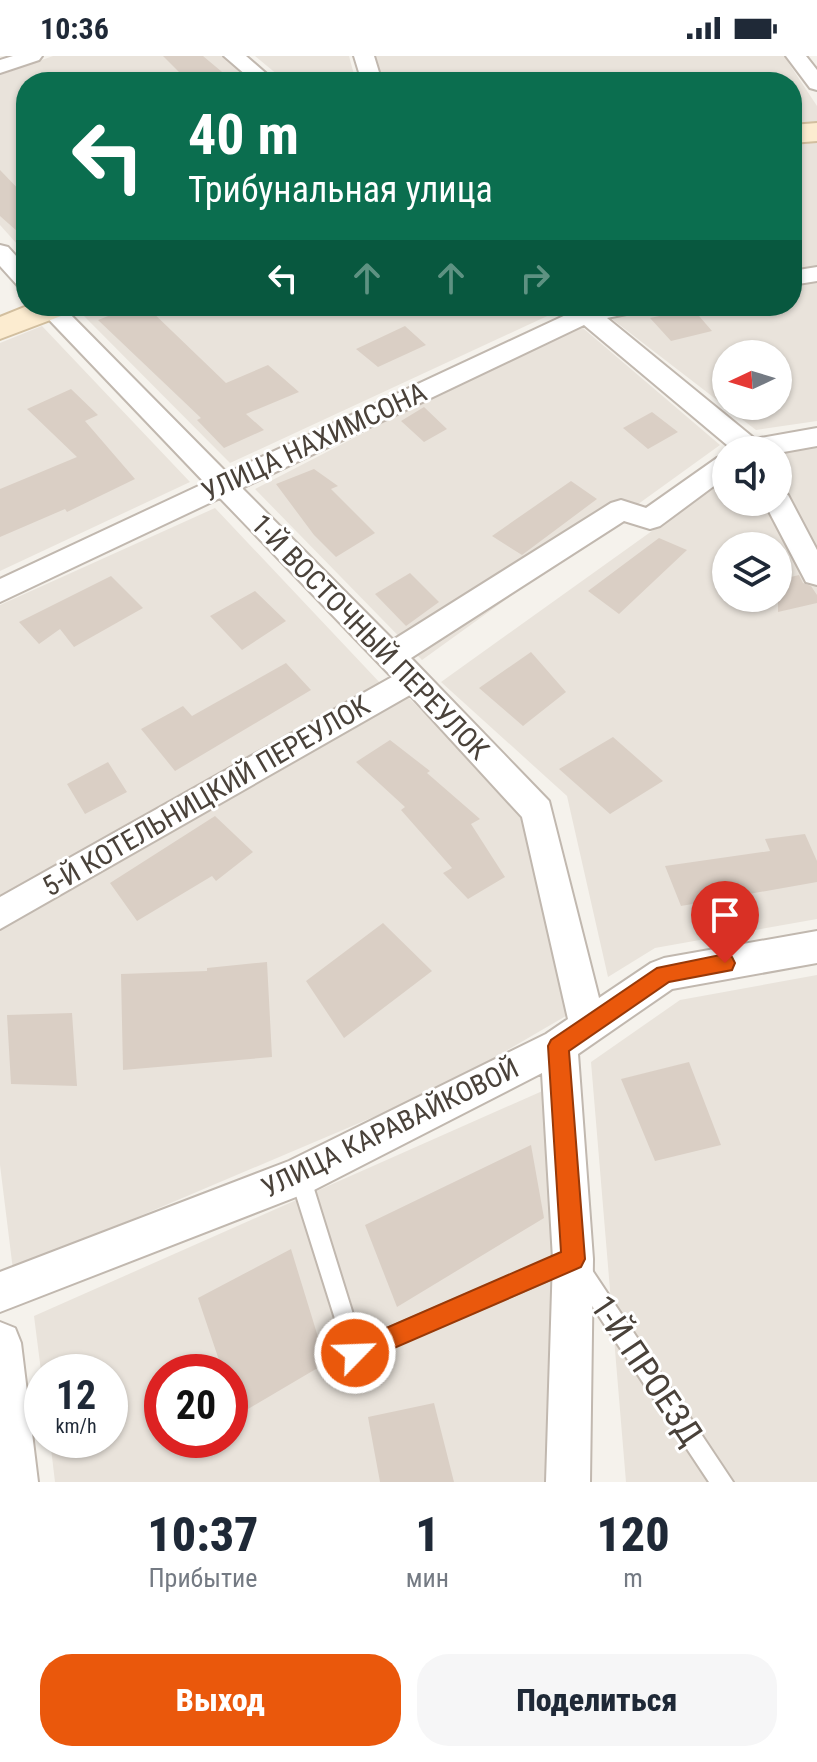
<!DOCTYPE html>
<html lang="ru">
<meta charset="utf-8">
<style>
body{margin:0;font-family:"Roboto Condensed",sans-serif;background:#f6f6f7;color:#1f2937;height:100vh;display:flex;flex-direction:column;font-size:30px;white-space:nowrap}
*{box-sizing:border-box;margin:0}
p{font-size:26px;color:#747a83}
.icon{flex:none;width:44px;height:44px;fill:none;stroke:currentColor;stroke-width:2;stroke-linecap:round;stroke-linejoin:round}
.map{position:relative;height:1426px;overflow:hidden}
.sheet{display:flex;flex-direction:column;background:#fff;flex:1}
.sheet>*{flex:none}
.banner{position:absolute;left:16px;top:16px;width:786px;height:244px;border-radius:32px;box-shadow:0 2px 6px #0004;background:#0b6e4f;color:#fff;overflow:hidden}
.needle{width:52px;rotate:266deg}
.buttons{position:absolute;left:712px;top:284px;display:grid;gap:16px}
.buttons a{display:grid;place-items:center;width:80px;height:80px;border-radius:50%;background:#fff;box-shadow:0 2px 6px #0004;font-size:40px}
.speed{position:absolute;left:24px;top:1298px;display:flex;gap:16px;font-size:40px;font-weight:700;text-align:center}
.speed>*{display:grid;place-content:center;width:104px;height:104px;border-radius:50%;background:#fff;box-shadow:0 2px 6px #0004;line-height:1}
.speed small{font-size:20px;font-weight:400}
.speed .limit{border:12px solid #d22;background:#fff;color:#111}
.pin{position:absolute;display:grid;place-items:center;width:68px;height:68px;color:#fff;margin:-82px -34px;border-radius:50% 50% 50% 0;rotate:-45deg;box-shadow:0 0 8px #0007}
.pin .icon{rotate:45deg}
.me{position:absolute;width:88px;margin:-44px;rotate:66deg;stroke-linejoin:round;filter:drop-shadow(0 0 6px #0008)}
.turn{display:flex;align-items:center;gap:28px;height:168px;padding:0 40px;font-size:36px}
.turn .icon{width:104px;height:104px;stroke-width:2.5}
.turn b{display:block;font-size:56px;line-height:68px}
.lanes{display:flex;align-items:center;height:76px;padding:0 40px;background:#0003;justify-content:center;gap:40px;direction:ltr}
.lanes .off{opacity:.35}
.eta{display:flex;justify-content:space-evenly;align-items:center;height:136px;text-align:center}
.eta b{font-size:48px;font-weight:800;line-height:56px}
.button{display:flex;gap:16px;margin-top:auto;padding:16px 40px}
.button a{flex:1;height:92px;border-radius:32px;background:#ea580c;color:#fff;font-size:32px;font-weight:800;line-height:92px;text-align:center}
.button a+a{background:#f6f6f7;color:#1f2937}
.status{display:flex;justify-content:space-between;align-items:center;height:56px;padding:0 40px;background:#fff;direction:ltr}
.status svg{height:22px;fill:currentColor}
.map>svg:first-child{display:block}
.residential{fill:#e9e3db;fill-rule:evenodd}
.building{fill:#dacfc5}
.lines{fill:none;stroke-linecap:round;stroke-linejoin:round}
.lane-casing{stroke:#c1b8af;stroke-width:4}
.street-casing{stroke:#c1b8af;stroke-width:4}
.secondary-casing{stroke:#d2bf9f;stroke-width:4}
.lane{fill:#fff;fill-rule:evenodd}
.street{fill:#fff;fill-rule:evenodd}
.secondary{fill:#fcecd0;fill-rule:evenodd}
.route{fill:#ea580c;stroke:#983908;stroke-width:2}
.labels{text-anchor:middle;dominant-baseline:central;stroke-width:6;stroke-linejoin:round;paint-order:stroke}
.street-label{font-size:28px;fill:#4a423a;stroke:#fff}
.near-street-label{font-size:34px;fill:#4a423a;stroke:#fff}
</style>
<div class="status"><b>10:36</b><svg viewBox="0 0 49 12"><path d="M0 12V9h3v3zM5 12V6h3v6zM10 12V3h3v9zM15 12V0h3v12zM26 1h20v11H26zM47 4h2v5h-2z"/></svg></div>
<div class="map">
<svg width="817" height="1426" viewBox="0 0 817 1426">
<rect width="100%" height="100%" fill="#f5f2ec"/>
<path class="residential" d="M53 0H225L256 26H26V198L0 169V19Z
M255 0H349L356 26 284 24Z
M372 0H784L817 50V66L792 68V26H380Z
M817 86V212L792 216V89Z
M817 225V365L756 374 608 260 667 250H792V229ZM726 298H778V350H726Z
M94 250H552L558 255 230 407 79 255Z
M577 267 720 389 422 604 255 433Z
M42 270 190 426 0 515V287Z
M817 390V863L655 892 608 921 567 740 441 626 726 422V446H778V397ZM726 490H778V542H726Z
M215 452 382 629 0 844V549Z
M408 641 525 756 571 957 444 1031 13 1214 0 1109V871Z
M817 919V1426H626L591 1006 680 944Z
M547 1033 557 1193 560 1426H55L50 1384H110V1316H42V1323L34 1260ZM162 1316H230V1384H162Z"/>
<path class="building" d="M163 0H203L234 26H189Z
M0 114 26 141V183L0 160Z
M134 250H146L226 327 268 309 299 336 246 358 264 374 224 392 197 364 201 362 98 264Z
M693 253 712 275 671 285 650 262Z
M405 270 426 289 378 311 356 293Z
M71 333 98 359 85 365 135 423 67 456 65 453 0 481V433L77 401 27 353Z
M424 351 447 373 424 386 401 365Z
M652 356 678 376 648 393 623 372Z
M314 413 338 430 331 433 375 477 336 501 314 479 276 428Z
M571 425 597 443 522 499 492 480Z
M659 482 687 494 619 558 588 535Z
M410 517 439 546 406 570 375 538Z
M799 519 803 527 811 530 817 539V547L778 556V524Z
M111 520 143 552 74 591 60 573 39 588 19 566Z
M255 535 286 565 242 594 210 560Z
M531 596 566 636 523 670 479 632Z
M286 607 311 634 175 715 141 673 183 650 192 660Z
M613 681 663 725 610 758 559 713Z
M390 684 430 715 427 717 480 763 471 768 505 821 468 843 443 817 452 812 401 754 405 751 356 706Z
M108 706 127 736 85 758 67 728Z
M215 760 253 796 216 825 212 820 137 865 110 827Z
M805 778 817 805V826L681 850 665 810 770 795 765 783Z
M383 867 432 915 344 982 306 925Z
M267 906 272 1001 123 1014 121 918 207 915V912Z
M72 957 77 1030 11 1028 7 959Z
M689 1006 721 1089 655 1105 621 1023Z
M531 1089 544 1162 397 1251 365 1169Z
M291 1193 326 1307 238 1359 230 1337V1316H223L198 1242Z
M434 1347 454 1426H380L368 1361Z"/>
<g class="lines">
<defs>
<path id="lane" d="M300 1110 307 1113 310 1120 361 1284 573 1193 580 1196 733 1426H709L569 1215 355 1307 348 1304 290 1120 293 1113Z"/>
<path id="street" d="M13 0H42L39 4 0 17V4Z
M224 0H246L276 26H254Z
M354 0H374L382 26H362Z
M786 0H806L817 14V34L810 32Z
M0 189 8 191 26 211V232L18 230 0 210Z
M817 211V225L792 229V215Z
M36 250H62L227 417 570 257 565 250H644L641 255 607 262 755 383 817 372V390L778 397V394H733L584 269 242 432 393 584 611 447 621 444 646 452 717 402 726 399V421L660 470 650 473 624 465 411 602 549 745 599 942 651 907 664 902 817 875V907L672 933 578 998 593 1203 590 1426H546L553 1203 542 1017 314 1134 0 1256V1216L289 1105 546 978 568 963 522 761 410 639 0 873V841L392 621 220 442 0 546V523L205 427Z
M778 436 788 439 817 494V529L806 526 764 446H778Z
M0 1266 15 1272 21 1287 38 1426H0Z"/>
<path id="secondary" d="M817 67V85L792 87V69Z
M27 250H74L69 257 0 283V261Z"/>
</defs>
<use href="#lane" class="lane-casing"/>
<use href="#street" class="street-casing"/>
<use href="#secondary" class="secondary-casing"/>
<use href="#lane" class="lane"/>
<use href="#street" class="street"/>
<use href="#secondary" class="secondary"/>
</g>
<path class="route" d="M725 898 732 901 735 907 732 914 669 926 569 995 585 1203 581 1211 355 1309 347 1305 343 1297 347 1289 561 1196 548 990 551 984 657 912Z"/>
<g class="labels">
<g class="street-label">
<text transform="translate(314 386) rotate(-25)">УЛИЦА НАХИМСОНА</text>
<text transform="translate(370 581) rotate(46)">1-Й ВОСТОЧНЫЙ ПЕРЕУЛОК</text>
<text transform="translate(206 740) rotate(-30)">5-Й КОТЕЛЬНИЦКИЙ ПЕРЕУЛОК</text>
<text transform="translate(390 1072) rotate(-26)">УЛИЦА КАРАВАЙКОВОЙ</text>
</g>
<g class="near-street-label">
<text transform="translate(647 1314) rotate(56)">1-Й ПРОЕЗД</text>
</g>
</g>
</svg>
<div class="buttons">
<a><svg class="needle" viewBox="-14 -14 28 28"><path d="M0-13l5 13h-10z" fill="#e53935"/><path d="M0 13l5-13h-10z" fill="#747a83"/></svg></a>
<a><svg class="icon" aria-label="sound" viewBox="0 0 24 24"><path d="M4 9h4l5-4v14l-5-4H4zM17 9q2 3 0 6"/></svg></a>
<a><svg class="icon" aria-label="layers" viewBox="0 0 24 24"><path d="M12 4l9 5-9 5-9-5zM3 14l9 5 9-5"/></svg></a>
</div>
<div class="speed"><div>12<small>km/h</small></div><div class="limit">20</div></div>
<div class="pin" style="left:725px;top:907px;background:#d93025"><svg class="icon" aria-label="arrive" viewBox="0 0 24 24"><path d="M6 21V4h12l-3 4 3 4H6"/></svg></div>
<svg class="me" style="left:355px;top:1297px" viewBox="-20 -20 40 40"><circle r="17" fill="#ea580c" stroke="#fff" stroke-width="3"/><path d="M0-11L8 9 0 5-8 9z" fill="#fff"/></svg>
<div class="banner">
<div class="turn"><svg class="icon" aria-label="left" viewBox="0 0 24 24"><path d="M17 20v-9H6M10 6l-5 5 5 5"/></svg><div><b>40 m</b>Трибунальная улица</div></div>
<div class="lanes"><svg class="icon" aria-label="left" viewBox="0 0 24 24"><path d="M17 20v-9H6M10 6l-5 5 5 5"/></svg><svg class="icon off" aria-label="ahead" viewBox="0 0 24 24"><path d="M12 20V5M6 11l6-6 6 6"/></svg><svg class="icon off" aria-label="ahead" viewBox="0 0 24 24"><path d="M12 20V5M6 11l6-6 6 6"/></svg><svg class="icon off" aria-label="right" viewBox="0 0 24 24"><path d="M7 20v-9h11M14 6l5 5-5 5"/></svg></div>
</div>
</div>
<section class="sheet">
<div class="eta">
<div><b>10:37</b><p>Прибытие</p></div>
<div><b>1</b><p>мин</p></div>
<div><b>120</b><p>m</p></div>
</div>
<div class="button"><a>Выход</a><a>Поделиться</a></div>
</section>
